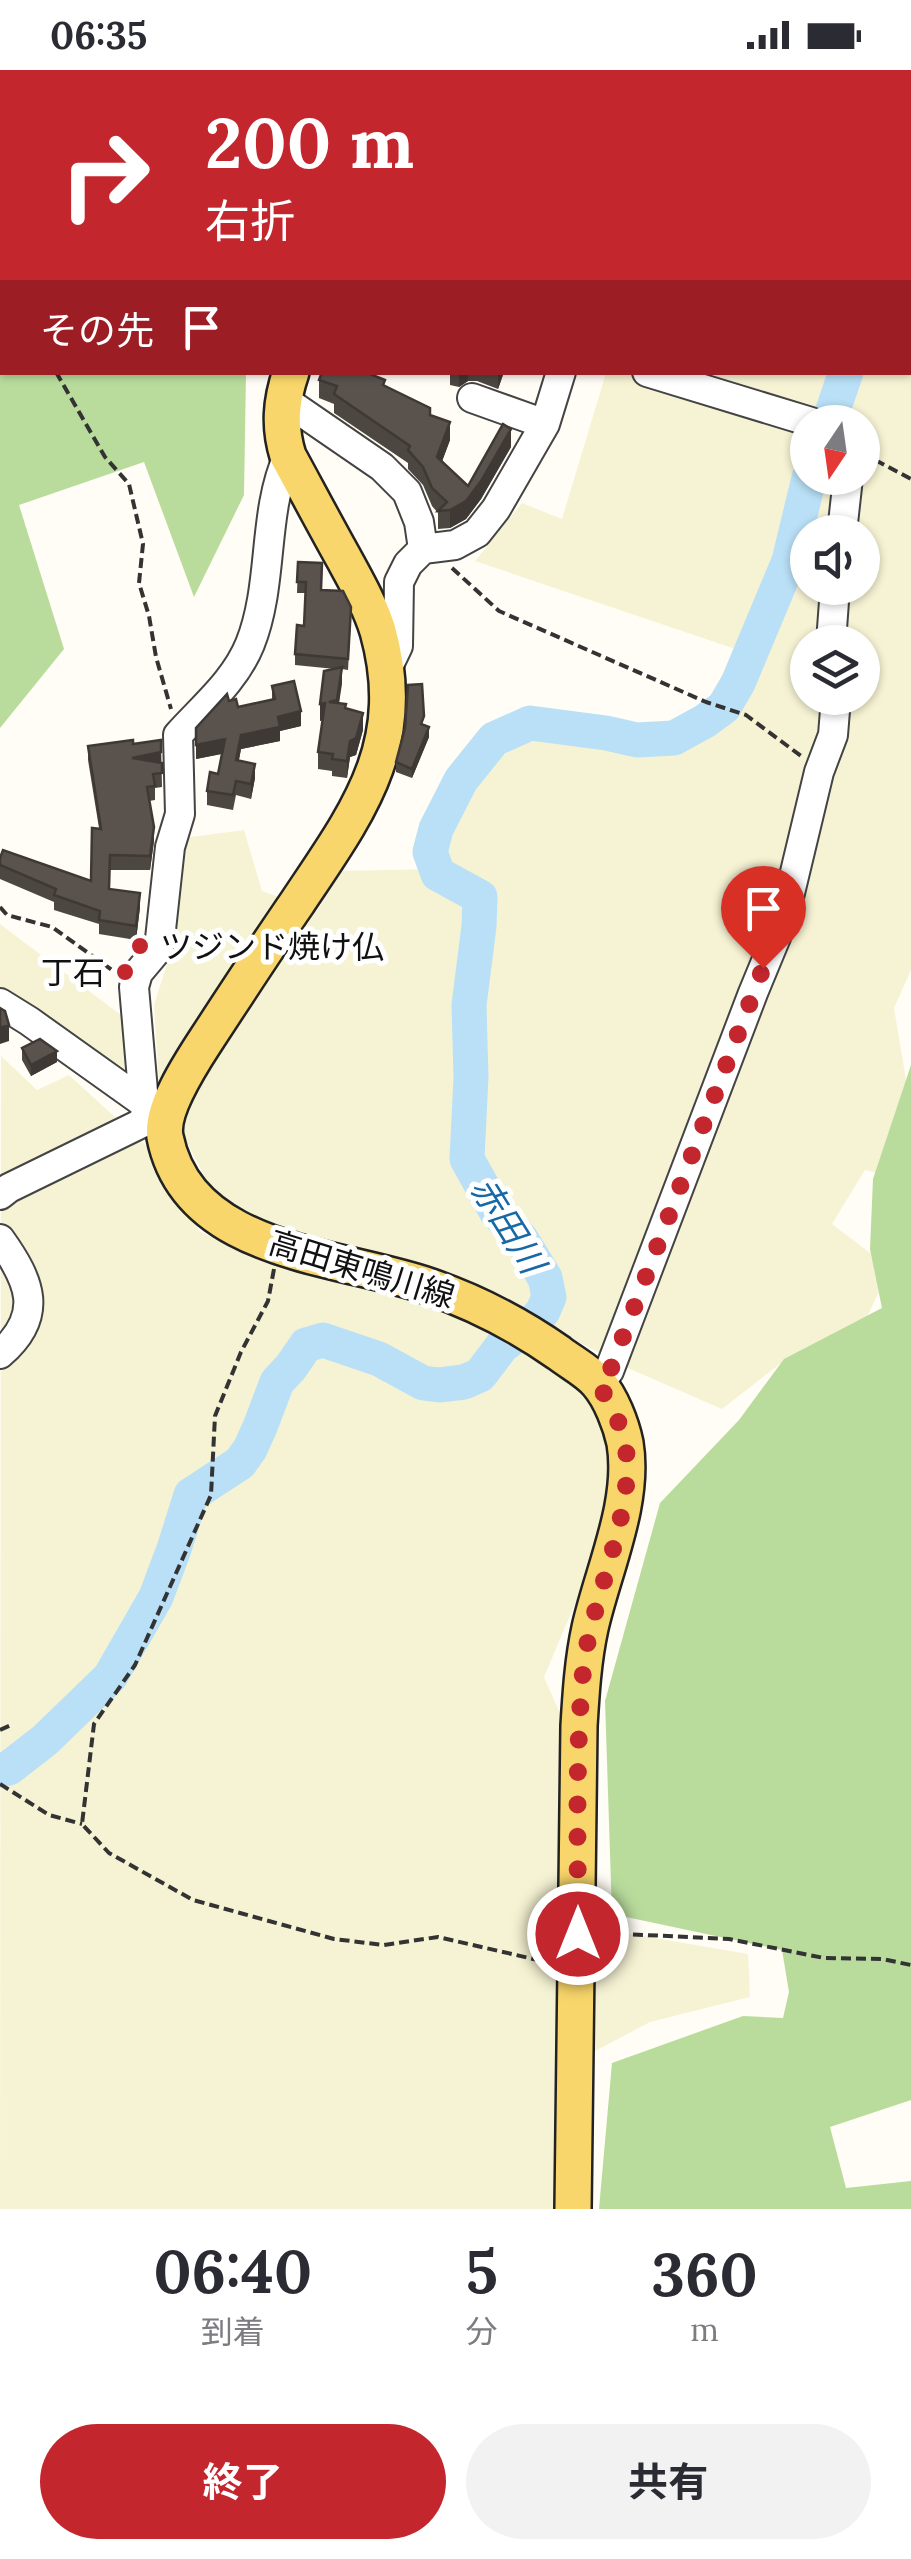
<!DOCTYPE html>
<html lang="ja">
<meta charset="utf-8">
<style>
body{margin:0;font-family:Lora,"Noto Sans JP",serif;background:#f2f2f3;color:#2b2b33;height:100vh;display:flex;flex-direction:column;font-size:38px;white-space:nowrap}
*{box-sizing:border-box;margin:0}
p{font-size:32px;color:#7c7c81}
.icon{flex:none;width:55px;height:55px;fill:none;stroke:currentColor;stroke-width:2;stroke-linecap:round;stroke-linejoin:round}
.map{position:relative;height:2139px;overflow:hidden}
.panel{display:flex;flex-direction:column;background:#fff;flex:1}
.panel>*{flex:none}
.banner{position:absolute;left:0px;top:0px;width:912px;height:305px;box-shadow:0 2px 8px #0004;background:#c4262e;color:#fff;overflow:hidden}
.needle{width:65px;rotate:193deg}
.buttons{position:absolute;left:790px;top:335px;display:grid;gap:20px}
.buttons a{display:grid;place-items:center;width:90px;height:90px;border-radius:50%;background:#fff;box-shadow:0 2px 8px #0004;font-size:50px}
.pin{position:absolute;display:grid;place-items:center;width:85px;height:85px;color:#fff;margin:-102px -42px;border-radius:50% 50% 50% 0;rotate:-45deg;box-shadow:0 0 10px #0007}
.pin .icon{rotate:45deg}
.me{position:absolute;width:110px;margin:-55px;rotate:0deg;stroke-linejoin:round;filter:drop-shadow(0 0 8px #0008)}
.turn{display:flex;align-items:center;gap:35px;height:210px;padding:0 40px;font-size:45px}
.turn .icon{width:130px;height:130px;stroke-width:2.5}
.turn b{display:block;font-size:70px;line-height:85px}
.then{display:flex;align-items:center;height:95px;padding:0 40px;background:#0003;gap:20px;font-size:38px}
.eta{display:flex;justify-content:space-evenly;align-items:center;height:170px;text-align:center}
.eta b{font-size:60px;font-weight:700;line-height:70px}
.cta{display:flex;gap:20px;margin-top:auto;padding:20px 40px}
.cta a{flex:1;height:115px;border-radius:60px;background:#c4262e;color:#fff;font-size:40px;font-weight:700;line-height:115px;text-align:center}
.cta a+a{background:#f2f2f3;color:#2b2b33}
.status{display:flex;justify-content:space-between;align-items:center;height:70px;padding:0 50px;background:#fff;direction:ltr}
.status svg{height:28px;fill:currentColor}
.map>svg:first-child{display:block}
.farmland{fill:#f6f3d4;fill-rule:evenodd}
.forest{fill:#b9dc9c}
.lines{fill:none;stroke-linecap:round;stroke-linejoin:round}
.river{stroke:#b9e0f7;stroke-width:35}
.minor-casing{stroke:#444;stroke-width:32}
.major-casing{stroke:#222;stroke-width:40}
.path{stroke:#333;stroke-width:4;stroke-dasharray:10 5;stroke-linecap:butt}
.minor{stroke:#fff;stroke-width:28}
.major{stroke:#f9d66b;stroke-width:35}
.wall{fill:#4d4742}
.shaded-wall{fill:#3f3936}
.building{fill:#5a524d;stroke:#3f3936;stroke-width:2.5}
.route{stroke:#c4262e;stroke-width:18;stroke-dasharray:0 32.4}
.poi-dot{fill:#c4262e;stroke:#fff;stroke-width:4}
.labels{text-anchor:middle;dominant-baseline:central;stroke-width:10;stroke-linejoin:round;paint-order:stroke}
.poi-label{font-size:32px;fill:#111;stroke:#fff;text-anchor:start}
.street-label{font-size:32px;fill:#111;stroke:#fff}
.water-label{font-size:35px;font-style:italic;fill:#1768a6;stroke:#fff}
</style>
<div class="status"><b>06:35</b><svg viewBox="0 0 49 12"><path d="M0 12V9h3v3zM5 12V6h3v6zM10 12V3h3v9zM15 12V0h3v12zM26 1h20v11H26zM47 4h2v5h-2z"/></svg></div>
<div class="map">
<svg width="911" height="2139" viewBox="0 0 911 2139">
<rect width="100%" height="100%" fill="#fffdf5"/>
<path class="farmland" d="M714 0H911V900L894 938 911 1039 899 1108 865 1100 832 1154 890 1198 845 1294 781 1293 722 1339 630 1299 445 1202 256 1150 213 1123 159 1017 154 935 167 894 183 768 244 760 262 821 317 841 341 801 433 799 479 708 526 664 647 686 702 665 762 588 475 491 522 433 562 449 606 303 910 302V2H713ZM808 352H862V408H808ZM808 462H862V518H808ZM808 572H862V628H808Z
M0 854 125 948 132 1003 0 921Z
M1 986 37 1020 69 1005 153 1082 200 1162 289 1200 467 1242 550 1287 599 1335 612 1382 602 1470 544 1607 563 1650 567 1853 748 1884 750 1927 650 1952 563 1998 555 2139H0Z"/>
<path class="forest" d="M0 0H153L154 2H2V302L246 303 244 425 194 527 144 392 19 435 64 579 0 658Z
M179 0H436V2H179Z
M911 995V2030L830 2057 846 2118 911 2111V2139H599L612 1993 743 1946 783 1948 789 1922 782 1880 612 1844 605 1631 660 1433 739 1350 784 1289 882 1238 870 1179 873 1109Z"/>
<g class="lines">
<path class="river" d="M910 143 911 142
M829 352 846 302
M0 1700 9 1698 45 1670 110 1607 156 1527 174 1479 191 1425 240 1393 250 1379 260 1357 277 1312 291 1297 306 1275 323 1270 379 1289 423 1313 439 1315 464 1312 480 1305 502 1276 533 1253 543 1241 549 1227 545 1208 521 1169 496 1141 467 1089 471 1007 469 935 479 856 480 827 438 804 430 782 436 759 461 710 494 669 530 653 606 663 637 670 674 668 705 651 724 637 738 613 789 491 809 408"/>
<defs>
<path id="minor" d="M527 0 528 2
M652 2 654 0
M647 302 811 352
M472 328 545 354
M283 329 382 397 407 422 419 452 423 479
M842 462 848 408
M831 572 835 518
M386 601 398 576 399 512 408 494 423 479 455 475 477 463 496 439 545 354 561 302
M0 933 29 951 151 1038
M144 1033 134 917 138 903 159 878 170 777 180 744 178 665C204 636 235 611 250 574 274 514 262 444 288 386
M0 1125 9 1118 142 1053 149 1036
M0 1169C30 1211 45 1245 0 1284
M598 1313 609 1301 753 923 784 848 819 702 833 665 836 628"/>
<path id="major" d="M164 0V2
M291 302C281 331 279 357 288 386 306 419 324 453 343 487 356 511 370 535 378 561 410 676 357 743 297 833 266 878 236 924 206 970 191 993 160 1040 165 1067 188 1183 337 1185 428 1216 475 1232 519 1255 559 1283 572 1293 588 1301 598 1313 611 1328 621 1354 625 1373 635 1433 603 1500 590 1558 583 1590 581 1623 579 1656L573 2139"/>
</defs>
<use href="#minor" class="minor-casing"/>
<use href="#major" class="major-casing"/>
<path class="path" d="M30 2V0
M838 2 839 0
M56 302 105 387 129 414 143 474 139 513 149 546 156 587 171 639
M862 383 911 409
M452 498 499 541 706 632 746 645 801 686
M0 837 7 845 52 857 116 903
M274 1199 268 1231 241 1282 215 1346 211 1425 135 1595 94 1654 82 1754 109 1783 193 1830 334 1869 384 1875 438 1867 551 1893
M0 1660 11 1655
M0 1714 49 1745 82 1754
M603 1863 729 1869 824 1888 882 1889 911 1895"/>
<use href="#minor" class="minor"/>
<use href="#major" class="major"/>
</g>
<path class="wall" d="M450 302H504L498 319 477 311H468L459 317 450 315Z
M319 310 385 316 430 345 450 370 442 391 468 416 511 377 481 429 466 449 450 458 438 459V443L432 436 423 415 408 399V393L334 343V334L319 328Z
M298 492 321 520 351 549 348 600 342 599 339 633 346 638 363 660 356 685 350 687 347 708 332 706V701L318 699V682L322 650 320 651 335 599 295 595V584L304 556 306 523H297Z
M272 616 301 656 280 661V671L241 679 239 690 255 708 251 729 236 725 233 740 207 735V721L218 704 222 684 196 689V658L229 631 238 637 272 630Z
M424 655 429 667 412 708 396 702V692Z
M161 670 162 717 155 718V730L149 731 154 771 150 800H110L109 819 140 837 136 870 99 864V854L54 840V832L0 809V788L91 811 99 758 88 690V676L133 674Z
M22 978 57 992 31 1006 22 990Z"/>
<path class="shaded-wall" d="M459 302H468V311L459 317Z
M498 302H504L498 319Z
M450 352V370L437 405V387Z
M511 359V377L481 429 466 449 450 458V440Z
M342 597V614L337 646 329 632Z
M325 633V649L320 651V634Z
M301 641V656L280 661V671L241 679 236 704V690L241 665 278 647Z
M363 643V660L356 685 350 687 347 708V691L350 671Z
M429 657V667L412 708V699Z
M225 669V683L196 689V675Z
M161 682V696L132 688Z
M255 694V708L251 729V714Z
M154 757V771L150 800V786Z
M140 823V837L136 870V856Z
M9 955V971L0 974V958Z
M57 981V992L31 1006V995Z"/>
<path class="building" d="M452 0H482L486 2H453Z
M551 0H578L580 2H553Z
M322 302H365L385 310 383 315 430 338V345L450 352 437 387 468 416 503 354 511 359 481 411 466 431 450 440 438 441 447 432 432 418 423 397 408 380 410 376 334 324 337 316 319 310Z
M298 492 322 493 321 520 343 521 351 537 348 589 295 584 297 555 304 556 306 512H297Z
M342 597 337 630 329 632 346 634 345 638 363 643 356 668 350 671 347 691 332 689 333 684 318 682 325 633 320 634 324 601Z
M294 611 301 641 278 647 280 657 241 665 236 690 255 694 251 714 236 711 233 725 207 721 210 702 218 704 225 669 196 675V658L227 624 229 631 236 629 238 637 275 629 272 616Z
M422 614 424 646 421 654 429 657 412 699 396 692 405 658 408 615Z
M133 670V674L161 670V682L132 688 162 693V703L153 704 155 716 147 717 154 757 150 786 110 785 109 819 140 823 136 856 99 850 100 841 54 825 56 819 0 795V788L3 780 91 811 92 758 101 759 88 676Z
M0 938 5 941 9 955 0 958Z
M40 969 57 981 31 995 22 978Z"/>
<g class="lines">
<path class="route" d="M578 1864C578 1777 575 1689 583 1602 589 1532 640 1434 624 1369 619 1349 608 1331 598 1313L610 1301 763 898"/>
</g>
<g class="poi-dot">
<circle cx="140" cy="876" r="10"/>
<circle cx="125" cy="902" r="10"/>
</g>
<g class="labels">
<g class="poi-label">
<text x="160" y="876">ツジンド焼け仏</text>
<text x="105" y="902" text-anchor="end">丁石</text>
</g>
<g class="street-label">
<text transform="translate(362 1199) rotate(17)">高田東鳴川線</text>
</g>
<g class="water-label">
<text transform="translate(508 1155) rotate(58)">赤田川</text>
</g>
</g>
</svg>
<div class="buttons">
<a><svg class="needle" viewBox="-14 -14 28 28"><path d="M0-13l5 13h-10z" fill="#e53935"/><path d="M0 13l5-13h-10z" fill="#7c7c81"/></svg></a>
<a><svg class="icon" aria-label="sound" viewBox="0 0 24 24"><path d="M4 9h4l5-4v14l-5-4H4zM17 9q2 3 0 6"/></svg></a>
<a><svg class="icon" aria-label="layers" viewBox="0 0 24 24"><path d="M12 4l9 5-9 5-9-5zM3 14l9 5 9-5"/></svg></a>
</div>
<div class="pin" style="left:763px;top:898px;background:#d93025"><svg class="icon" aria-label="arrive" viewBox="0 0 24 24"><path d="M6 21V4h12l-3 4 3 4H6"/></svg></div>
<svg class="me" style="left:578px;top:1864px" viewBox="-20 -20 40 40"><circle r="17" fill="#c4262e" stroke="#fff" stroke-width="3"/><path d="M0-11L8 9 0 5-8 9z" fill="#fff"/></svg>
<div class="banner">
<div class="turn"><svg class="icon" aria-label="right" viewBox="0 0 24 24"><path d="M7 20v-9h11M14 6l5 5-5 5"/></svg><div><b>200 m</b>右折</div></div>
<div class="then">その先<svg class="icon" aria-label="arrive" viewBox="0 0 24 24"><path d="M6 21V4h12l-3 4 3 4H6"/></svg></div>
</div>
</div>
<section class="panel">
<div class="eta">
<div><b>06:40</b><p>到着</p></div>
<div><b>5</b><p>分</p></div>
<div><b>360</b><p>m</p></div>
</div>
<div class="cta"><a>終了</a><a>共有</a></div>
</section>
